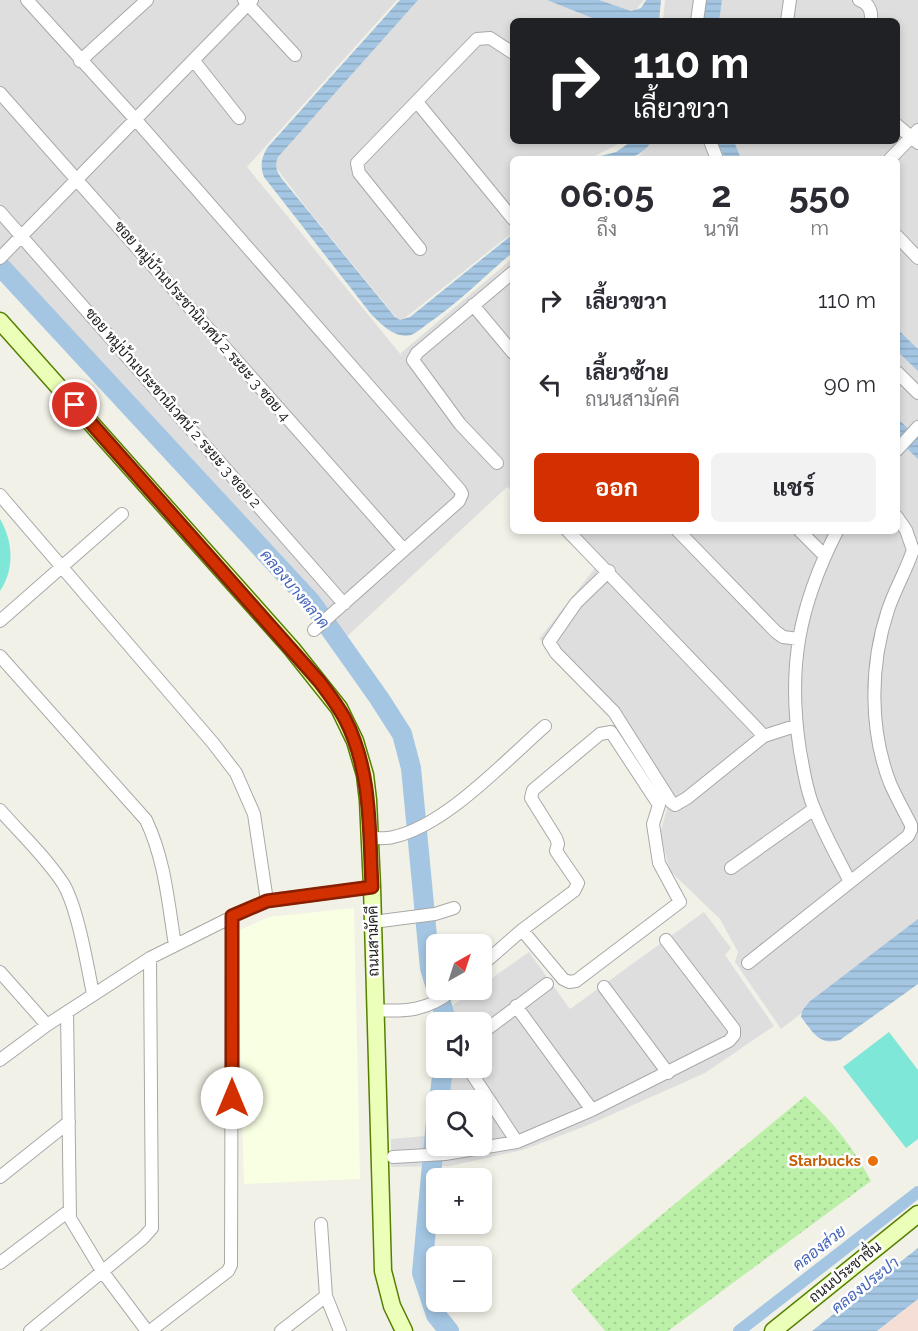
<!DOCTYPE html>
<html lang="th">
<meta charset="utf-8">
<style>
body{margin:0;font-family:Raleway,Sarabun,sans-serif;background:#f2f2f3;color:#2b2b33;height:100vh;display:flex;flex-direction:column;font-size:22px;white-space:nowrap}
*{box-sizing:border-box;margin:0}
p{font-size:20px;color:#7c7c81}
.icon{flex:none;width:33px;height:33px;fill:none;stroke:currentColor;stroke-width:2;stroke-linecap:round;stroke-linejoin:round}
.map{position:relative;flex:1;overflow:hidden}
.panel{position:absolute;left:510px;top:156px;width:390px;height:378px;display:flex;flex-direction:column;background:#fff;border-radius:9px;box-shadow:0 3px 9px #0003}
.panel>*{flex:none}
.banner{position:absolute;left:510px;top:18px;width:390px;height:126px;border-radius:9px;box-shadow:0 3px 9px #0003;background:#202124;color:#fff;overflow:hidden}
.needle{width:39px;rotate:39deg}
.buttons{position:absolute;left:426px;top:934px;display:grid;gap:12px}
.buttons a{display:grid;place-items:center;width:66px;height:66px;border-radius:9px;background:#fff;box-shadow:0 3px 9px #0003;font-size:30px}
.pin{position:absolute;display:grid;place-items:center;width:51px;height:51px;color:#fff;margin:-26px;border:3px solid #fff;border-radius:50%;box-shadow:0 2px 6px #0007}
.me{position:absolute;width:66px;margin:-33px;rotate:0deg;stroke-linejoin:round;filter:drop-shadow(0 0 4px #0008)}
.turn{display:flex;align-items:center;gap:21px;height:126px;padding:0 24px;font-size:27px}
.turn .icon{width:78px;height:78px;stroke-width:2.5}
.turn b{display:block;font-size:42px;line-height:51px}
.eta{display:flex;justify-content:space-evenly;align-items:center;height:102px;text-align:center}
.eta b{font-size:36px;font-weight:700;line-height:42px}
.primary-button{display:flex;gap:12px;margin-top:auto;padding:12px 24px}
.primary-button a{flex:1;height:69px;border-radius:9px;background:#d23000;color:#fff;font-size:24px;font-weight:700;line-height:69px;text-align:center}
.primary-button a+a{background:#f2f2f3;color:#2b2b33}
ul{padding:0;list-style:none}
li{display:flex;align-items:center;gap:18px;height:84px;padding:0 24px}
li div{flex:1}
li b{display:block;font-size:22px}
li em{font-style:normal}
.map>svg:first-child{display:block}
.residential{fill:#dfdede}
.commercial{fill:#f4ded5}
.education{fill:#f9ffe3}
.grass{fill:url(#grass-dots)}
.pitch{fill:#7fe7d7}
.water{fill:url(#water-rules)}
.lines{fill:none;stroke-linecap:round;stroke-linejoin:round}
.canal{stroke:#a4c6e3;stroke-width:12}
.river{stroke:#a4c6e3;stroke-width:20}
.minor-casing{stroke:#a8a8a8;stroke-width:14}
.secondary-casing{stroke:#558000;stroke-width:19}
.minor{stroke:#fff;stroke-width:12}
.secondary{stroke:#ebffb8;stroke-width:16}
.route-casing{stroke:#881f00;stroke-width:15}
.route{stroke:#d23000;stroke-width:10}
.food-dot{fill:#e8710a;stroke:#fff;stroke-width:2}
.labels{text-anchor:middle;dominant-baseline:central;stroke-width:5;stroke-linejoin:round;paint-order:stroke}
.street-label{font-size:15px;fill:#212121;stroke:#fff}
.food-label{font-size:15px;font-weight:bold;fill:#c56008;stroke:#fff;text-anchor:end}
.water-label{font-size:16px;font-style:italic;fill:#4464bb;stroke:#fff}
</style>
<div class="map">
<svg width="918" height="1331" viewBox="0 0 918 1331">
<defs>
<pattern id="grass-dots" width="8" height="8" patternUnits="userSpaceOnUse" patternTransform="scale(1.5)"><rect width="8" height="8" fill="#bcf0a9"/><path d="M2 2h.1M6 6h.1" fill="none" stroke="#a1ce91" stroke-width="1.8" stroke-linecap="round"/></pattern>
<pattern id="water-rules" width="6" height="5" patternUnits="userSpaceOnUse" patternTransform="scale(1.5)"><rect width="6" height="5" fill="#a4c6e3"/><path d="M0 2.5h6" fill="none" stroke="#8daac2"/></pattern>
</defs>
<rect width="100%" height="100%" fill="#f2f1e7"/>
<path class="residential" d="M0 0H397L247 167 402 356 401 353 513 258V491L507 487 340 643 311 602 0 266Z
M417 0H558L598 21H513V141H624L589 159H513V232L400 322 305 206 272 162Z
M597 0H644L631 15Z
M665 0H918V924L781 1029 735 962 738 952 720 919 670 871 660 834 669 801 615 712 539 639 595 568 557 531H897V159H633L640 155 651 141H897V21H663Z
M704 912 731 948 725 955 774 1026 705 1073 588 1125 523 1150 450 1166 391 1167V1139L436 1135V1146H482V1101H449L452 1068H482V1023H456L449 1008 474 990H482V985L529 952 570 1009Z"/>
<path class="commercial" d="M918 1299V1331H877Z"/>
<path class="education" d="M354 908 360 1179 244 1184 237 931 269 917Z"/>
<path class="grass" d="M805 1096C831 1119 855 1150 871 1181L668 1331H605L571 1290Z"/>
<path class="pitch" d="M0 519C13 541 15 569 0 591Z
M889 1032 918 1070V1139L906 1148 843 1067Z"/>
<path class="water" d="M400 0H418L278 157C274 166 277 172 282 179L395 317 400 320 410 317 513 234V252C485 276 457 304 426 325 422 328 416 333 411 335 395 339 381 324 371 314L264 177C260 166 261 159 267 148Z
M547 0H599L631 11 641 8 646 0H661L659 21H600Z
M706 0H722L719 21H702Z
M632 141H652C635 165 615 159 589 159L616 152Z
M717 141H734L741 159H725Z
M897 329 918 349V371L897 351Z
M897 418 918 438V459L897 439Z
M918 919V984L840 1040C819 1046 813 1032 801 1017L802 1011 809 1002Z
M918 1248V1299L877 1331H812Z"/>
<g class="lines">
<path class="canal" d="M739 1331 918 1192"/>
<path class="river" d="M0 266 311 602 379 698 402 734 411 768 430 968 436 988
M437 990 447 1023
M439 1101 443 1068
M436 1121 422 1273 436 1315 449 1331"/>
<defs>
<path id="minor" d="M27 0 136 120 460 490 462 494 459 501 314 630
M244 0 295 55
M859 0C869 3 872 11 871 21
M697 21 700 0
M787 21 790 0
M80 61 147 0
M194 61 239 118
M0 93 404 550
M417 102 513 219
M897 125 918 143
M710 141 717 159
M890 159 918 130
M0 212 344 604
M897 236 918 258
M420 249 359 173 357 163 477 39 490 38 513 53
M0 258 252 0
M473 305 513 353
M897 372 918 393
M897 450 918 427
M497 463 460 424 413 360 417 353 513 272
M0 495 213 743 236 773 254 814 267 901
M568 531 764 736
M678 531 776 632 783 637 799 639
M800 531 825 556
M837 531C799 606 787 667 800 751 804 771 806 790 814 808 824 834 838 858 850 882
M609 571 576 603 549 642 556 653 614 712 671 802 675 805 687 798 764 736 795 726
M0 621 122 514
M0 656 146 820C165 860 168 902 175 945
M0 810C21 834 47 858 64 885 78 910 87 964 93 994
M370 838C377 838 386 839 393 837 445 826 504 762 545 726
M731 868 814 809
M373 922 435 914 454 908
M748 963 908 836 911 830V825C904 811 896 797 890 783 869 729 870 664 888 610 895 589 906 571 913 550L906 530 897 517
M482 965 522 930 574 891 578 883 556 851 558 844 556 838 531 798 533 790 600 734 611 732 659 805 653 824 659 863 680 902 576 981 569 982 563 979 522 930
M0 972 47 1025
M604 987 668 1073
M516 1006 592 1110
M375 1010C405 1012 428 1011 453 990
M67 1012 70 1218 102 1271 147 1331
M482 1033 547 984
M0 1060 47 1025 150 958 232 917 267 901 372 887
M468 1068 517 1142
M393 1157 445 1154 517 1142 592 1110 729 1041 734 1035V1029L666 940
M0 1177 69 1122
M321 1224 326 1296 340 1331
M0 1263 70 1210
M30 1331 143 1238 152 1228 150 958
M150 1331 228 1271 231 1265 232 917
M281 1331 326 1296"/>
<path id="secondary" d="M0 321 292 649 339 708 355 741 365 775 368 800 372 887 383 1271 392 1306 404 1331
M773 1331 918 1214"/>
</defs>
<use href="#minor" class="minor-casing"/>
<use href="#secondary" class="secondary-casing"/>
<use href="#minor" class="minor"/>
<use href="#secondary" class="secondary"/>
</g>
<g class="lines">
<defs>
<path id="route" d="M75 405 319 681C329 694 338 706 345 719 372 771 369 831 372 887L267 901 232 916V1098"/>
</defs>
<use href="#route" class="route-casing"/>
<use href="#route" class="route"/>
</g>
<circle class="food-dot" cx="873" cy="1161" r="6"/>
<g class="labels">
<g class="street-label">
<text transform="translate(202 321) rotate(49)">ซอย หมู่บ้านประชานิเวศน์ 2 ระยะ 3 ซอย 4</text>
<text transform="translate(173 408) rotate(49)">ซอย หมู่บ้านประชานิเวศน์ 2 ระยะ 3 ซอย 2</text>
<text transform="translate(373 941) rotate(-91)">ถนนสามัคคี</text>
<text transform="translate(845 1272) rotate(-39)">ถนนประชาชื่น</text>
</g>
<g class="food-label">
<text x="861" y="1161">Starbucks</text>
</g>
<g class="water-label">
<text transform="translate(295 589) rotate(50)">คลองบางตลาด</text>
<text transform="translate(819 1248) rotate(-38)">คลองส่วย</text>
<text transform="translate(865 1285) rotate(-38)">คลองประปา</text>
</g>
</g>
</svg>
<div class="buttons">
<a><svg class="needle" viewBox="-14 -14 28 28"><path d="M0-13l5 13h-10z" fill="#e53935"/><path d="M0 13l5-13h-10z" fill="#7c7c81"/></svg></a>
<a><svg class="icon" aria-label="sound" viewBox="0 0 24 24"><path d="M4 9h4l5-4v14l-5-4H4zM17 9q2 3 0 6"/></svg></a>
<a><svg class="icon" aria-label="search" viewBox="0 0 24 24"><circle cx="10" cy="10" r="6"/><path d="M15 15l6 6"/></svg></a>
<a>+</a>
<a>−</a>
</div>
<div class="pin" style="left:75px;top:405px;background:#d93025"><svg class="icon" aria-label="arrive" viewBox="0 0 24 24"><path d="M6 21V4h12l-3 4 3 4H6"/></svg></div>
<svg class="me" style="left:232px;top:1098px" viewBox="-20 -20 40 40"><circle r="19" fill="#fff"/><path d="M0-13L10 11 0 6-10 11z" fill="#d23000"/></svg>
<div class="banner">
<div class="turn"><svg class="icon" aria-label="right" viewBox="0 0 24 24"><path d="M7 20v-9h11M14 6l5 5-5 5"/></svg><div><b>110 m</b>เลี้ยวขวา</div></div>
</div>
<section class="panel">
<div class="eta">
<div><b>06:05</b><p>ถึง</p></div>
<div><b>2</b><p>นาที</p></div>
<div><b>550</b><p>m</p></div>
</div>
<ul>
<li><svg class="icon" aria-label="right" viewBox="0 0 24 24"><path d="M7 20v-9h11M14 6l5 5-5 5"/></svg><div><b>เลี้ยวขวา</b></div><em>110 m</em></li>
<li><svg class="icon" aria-label="left" viewBox="0 0 24 24"><path d="M17 20v-9H6M10 6l-5 5 5 5"/></svg><div><b>เลี้ยวซ้าย</b><p>ถนนสามัคคี</p></div><em>90 m</em></li>
</ul>
<div class="primary-button"><a>ออก</a><a>แชร์</a></div>
</section>
</div>
